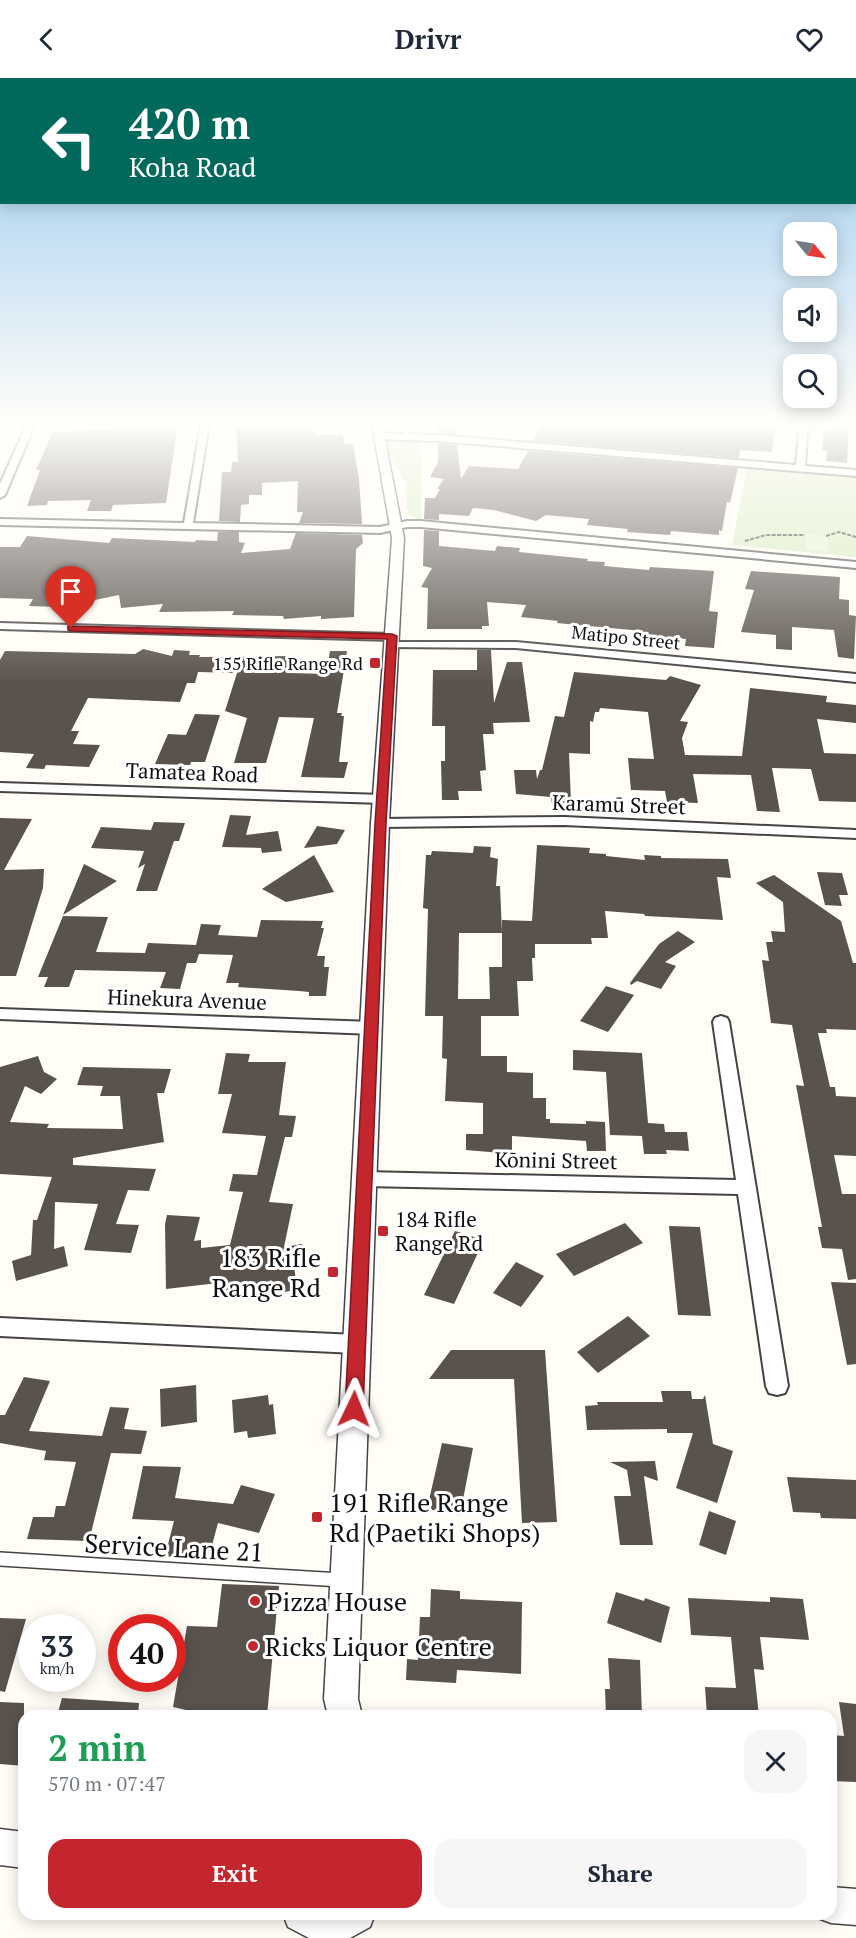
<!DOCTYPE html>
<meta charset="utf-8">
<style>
body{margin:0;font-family:"PT Serif",serif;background:#f6f6f7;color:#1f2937;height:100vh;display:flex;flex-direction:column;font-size:22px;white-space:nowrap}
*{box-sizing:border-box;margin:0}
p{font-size:20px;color:#747a83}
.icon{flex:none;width:33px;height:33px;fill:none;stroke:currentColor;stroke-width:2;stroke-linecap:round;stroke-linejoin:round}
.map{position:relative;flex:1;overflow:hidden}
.details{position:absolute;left:18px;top:1632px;width:819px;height:210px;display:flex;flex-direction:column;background:#fff;border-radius:18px;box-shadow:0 3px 15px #0003}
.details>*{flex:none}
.guide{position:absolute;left:0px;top:0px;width:856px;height:126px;box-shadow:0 3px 15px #0003;background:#00695c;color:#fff;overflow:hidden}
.needle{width:39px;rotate:120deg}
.controls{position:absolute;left:783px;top:144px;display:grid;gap:12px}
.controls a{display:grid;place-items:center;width:54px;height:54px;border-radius:12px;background:#fff;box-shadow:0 3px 15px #0003;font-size:30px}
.speed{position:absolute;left:18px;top:1536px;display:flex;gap:12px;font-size:30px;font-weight:700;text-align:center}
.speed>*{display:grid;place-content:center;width:78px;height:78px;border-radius:50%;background:#fff;box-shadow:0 3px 15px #0003;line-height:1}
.speed small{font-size:15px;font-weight:400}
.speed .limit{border:9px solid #d22;background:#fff;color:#111}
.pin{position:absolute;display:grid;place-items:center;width:51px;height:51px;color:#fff;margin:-62px -26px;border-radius:50% 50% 50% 0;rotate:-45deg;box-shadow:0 0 6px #0007}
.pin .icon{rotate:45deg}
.me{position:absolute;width:66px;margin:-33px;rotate:2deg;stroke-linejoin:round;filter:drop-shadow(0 0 4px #0008)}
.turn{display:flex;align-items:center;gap:21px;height:126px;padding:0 30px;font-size:27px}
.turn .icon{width:78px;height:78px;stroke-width:2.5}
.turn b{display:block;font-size:42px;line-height:51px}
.round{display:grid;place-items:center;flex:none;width:63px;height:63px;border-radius:18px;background:#f6f6f7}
.headline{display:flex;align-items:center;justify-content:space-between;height:102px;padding:0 30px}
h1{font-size:36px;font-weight:700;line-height:45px;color:#1e9e55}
.cta{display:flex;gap:12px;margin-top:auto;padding:12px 30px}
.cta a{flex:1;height:69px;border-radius:18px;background:#c4262e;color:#fff;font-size:24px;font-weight:700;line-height:69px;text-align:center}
.cta a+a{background:#f6f6f7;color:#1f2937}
header{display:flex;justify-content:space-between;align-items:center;height:78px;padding:0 30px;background:#fff;font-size:27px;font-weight:700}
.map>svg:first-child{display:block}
.green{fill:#d5ebbd}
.pitch{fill:#e6f2cf}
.building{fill:#5a524d;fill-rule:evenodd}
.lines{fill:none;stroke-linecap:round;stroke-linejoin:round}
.service-far1-casing{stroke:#444;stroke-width:6}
.service-casing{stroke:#444;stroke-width:16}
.minor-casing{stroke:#444;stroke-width:4}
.tertiary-casing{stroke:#444;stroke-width:3}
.path{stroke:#333;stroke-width:2;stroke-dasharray:4 1.5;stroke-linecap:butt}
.service-far1{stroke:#fff;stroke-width:4.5}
.service{stroke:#fff;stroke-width:13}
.minor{fill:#fff;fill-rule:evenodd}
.tertiary{fill:#fff;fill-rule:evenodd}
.route{fill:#c4262e;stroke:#7f191e;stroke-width:1.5}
.poi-dot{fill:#c4262e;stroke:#fff;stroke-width:2}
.labels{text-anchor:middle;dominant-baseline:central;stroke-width:6;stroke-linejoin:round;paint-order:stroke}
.far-street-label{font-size:18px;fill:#111;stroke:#fff}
.far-poi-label{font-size:18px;fill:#111;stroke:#fff;text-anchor:end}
.street-label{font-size:21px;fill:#111;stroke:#fff}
.poi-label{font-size:21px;fill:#111;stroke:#fff;text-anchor:start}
.near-poi-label{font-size:26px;fill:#111;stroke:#fff;text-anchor:start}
.near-street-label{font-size:26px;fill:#111;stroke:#fff}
</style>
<header><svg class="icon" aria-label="back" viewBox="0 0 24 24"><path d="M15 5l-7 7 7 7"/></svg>Drivr<svg class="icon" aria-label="heart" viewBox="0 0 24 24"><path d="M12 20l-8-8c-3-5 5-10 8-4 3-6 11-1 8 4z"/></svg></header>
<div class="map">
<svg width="856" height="1860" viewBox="0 0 856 1860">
<rect width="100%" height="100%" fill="#fffdf5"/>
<path class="green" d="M401 360 428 362 421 366V442L408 437 405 404 387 371 389 365Z
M747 391 856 400V479L732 467Z"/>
<path class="pitch" d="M812 456 828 458V473L805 472V457Z"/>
<path class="building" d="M137 346H178L166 425 113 427 111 433H87L91 422 48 423 47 427 27 428 40 392H36L53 354 136 350Z
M439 346H454L456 356 438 355Z
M543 346H776L772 374 740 372 739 380 533 363Z
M849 346 847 385 826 383 827 373 822 372 824 354Z
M285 347V350L313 349 314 357H343L344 366H353L359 401 362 446 299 445 303 434H297L298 403 262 405V417H249V426L241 427 240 444 219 443 222 394H231L232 384H238L236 350Z
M438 365 457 367 461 401 469 388 518 391 528 373 738 390 730 425 727 424 722 453 719 452V457L671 453 670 457 627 454 628 451 587 447 589 441 546 437 536 443 494 432 473 430 469 438 439 436V442L424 441 425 420H435L440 411H437L444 401 430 399 438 384Z
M424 452 439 453V468L495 473 497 468 520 470 519 474 588 481 587 483 605 484 604 488 649 492 650 489 714 493 709 533 718 534 714 570 685 568 686 561 641 557 642 553 557 545 558 543 521 539 526 527 487 524 489 548H482V551H427L428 510 421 509 432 490 423 488Z
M218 454H239V464L245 465 241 475 290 471 296 455 362 457 363 465 356 471 354 539 321 541V538L284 541 283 538 232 537 234 533 159 534 163 526 121 530 119 517 95 522 92 528 59 527 58 529 29 528 33 521 0 520V469H20L27 458 109 465 112 460 195 464 196 462 217 463Z
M751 493 840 499 839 521 849 522V537L856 538 854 581 838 579 834 552 792 549V572L776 571V557L741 554 754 512 745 511Z
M143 571 172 578 174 572 190 573 189 577H200L199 579 294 578 289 595 326 596 330 573H347L337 635H342L341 638H344L339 684H348L344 700 301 699 314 640 279 639 266 685H234L247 640 225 633 237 595 198 594 195 605H187L180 624 88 620 71 653H79L73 666 100 667 89 689 46 687 44 691 26 690 34 676 0 674V582L5 573 135 576Z
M477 572H491L494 625 507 584H522L530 644 493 645 494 656H483L486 692 480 693 482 713H458L459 722H442L441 683H445V648H432L433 592H477Z
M574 594 666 602 670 598 701 607 680 643 688 644 682 660 685 677 742 678 750 610 827 618 826 624 856 627V645L817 641 824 675 856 676V724L819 723 811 691 772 690 780 734 757 733 751 697 693 696 698 725 667 724 665 713 631 712 628 680 654 681 648 634 600 630 599 634H595L593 644 590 643V676L569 675 571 725H551V719L516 716 514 692H536L537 701 540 692H542L555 638 564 639Z
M195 636 220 637 205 684H191L190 687 155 686 168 656 186 657Z
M230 737 251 738 246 757 278 753 282 773 262 775 261 770 222 769Z
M0 740 32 741 4 792 44 791 43 810 16 898H0Z
M154 744 185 745 179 763H174L157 813H136L145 786 138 790 144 773 91 770 101 749 151 752Z
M317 748 345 752 337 766 304 770Z
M537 767 590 770 589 775 606 776V778L645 782 644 777 661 778V780L728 781 731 800 717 799 723 842 645 838 644 836 605 833 608 860H591L592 866H535V880H532L533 903H517L519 938H481V978H507V994L533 995V1020H546V1041H550V1045L586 1046V1043L605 1044 606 1073H587L586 1063 512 1058V1076L466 1072V1056H483V1025L445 1023 447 981 442 980 443 938H425L428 831 423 830 426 777H431L432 773 473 775 474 768 491 769 490 779 498 781 496 808H500L502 855V842L532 843ZM459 855H502V889H489L490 921H458Z
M314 777 334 814 286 824 262 811Z
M84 786 117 803 63 837Z
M817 794 842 795 848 817H839L842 828 825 827Z
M774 797 841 843 853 885H856V952L826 951 827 955H818L830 1009H835L836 1018 856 1019V1078L834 1077 842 1116H856V1201L848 1202 842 1171 822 1170 818 1149H822L796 1007 804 1008 792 947 771 945 762 882 769 883 766 864H773L771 853 785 854 783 824 756 805Z
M63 838 108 839 96 874 145 875 148 865 196 867 201 846 221 847 218 857 257 859 261 842 323 843 321 850H324L317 878H325L324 889H329L326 918H309V914L299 913 238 909 239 905H226L233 877 199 876 196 885H187L180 911 160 910 166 894 75 892 69 909H44L48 899H38Z
M678 853 695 864 665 884 676 888 661 911 637 903 631 907 630 905 659 866Z
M606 908 634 917 608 954 580 943Z
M573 972 642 975 648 1045 664 1046 665 1054H687L689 1073 666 1072 667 1076H644L642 1058 610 1057 606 994 573 992Z
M226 975 250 976 248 984H286L279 1037 296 1038 292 1059H285L269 1124 293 1126 284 1169 302 1166 304 1186 294 1187 297 1212 270 1216 269 1207 218 1213V1205L166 1211 165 1146 167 1137 200 1139 194 1163 201 1162V1170L230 1167 243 1114 229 1113 233 1096 257 1097 266 1058 222 1055 232 1016H218Z
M38 978 44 994 57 1001 41 1016 25 1008 10 1044 49 1046 47 1050 123 1051 120 1018H100L103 1008 77 1007 83 989 171 991 164 1015H157L164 1064 73 1080V1087L156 1091 149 1113 128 1112 116 1146 139 1147 131 1175 84 1172 98 1126 55 1124 54 1171 64 1168 68 1188 16 1203 12 1183 31 1177 33 1142H37L52 1099 0 1096V989Z
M625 1145 643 1165 574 1198 556 1176Z
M669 1148 700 1149 711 1238 678 1237Z
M455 1153 484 1162 454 1226 424 1217Z
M516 1184 544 1198 521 1229 493 1215Z
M831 1204 856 1205V1286L847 1287Z
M628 1238 650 1258 598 1295 577 1274Z
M451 1272H545L557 1444 522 1445 514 1301H429Z
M24 1299 50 1303 29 1353 102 1358 110 1329 129 1330 124 1351 147 1353 141 1376 111 1375 89 1463 27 1461 33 1439H54L56 1428H65L76 1384 44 1382 46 1373 0 1365V1337H5Z
M196 1307 197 1344 161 1349 160 1311Z
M661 1313H691L692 1321H703L705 1317 713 1366 733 1373 717 1425 676 1410 693 1355H667V1351L587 1352 585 1328 598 1327 597 1324H663Z
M268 1317 269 1327 273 1326 276 1356 248 1360 247 1353 234 1355 232 1322Z
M442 1365 473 1370 460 1437 427 1431Z
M655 1383 658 1403 644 1398 653 1467H620L614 1418H631L627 1392 610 1384Z
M143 1388 181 1389 175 1420 233 1426 241 1407 275 1416 259 1455 218 1445 208 1482 165 1478 174 1443 132 1441Z
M787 1399 856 1402V1441L821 1440 820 1435 793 1434Z
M709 1433 736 1443 726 1477 699 1467Z
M222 1506 279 1508 267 1638H184L186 1632 173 1629 187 1548 217 1549Z
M431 1511 460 1513V1521L522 1524 521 1596 457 1592 456 1605 406 1602 407 1581 418 1582 420 1539H430Z
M616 1514 644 1523 645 1520 670 1529 661 1565 607 1545Z
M770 1519 803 1521 809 1562 760 1559 764 1592 754 1591 759 1638H707L705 1609 736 1610 731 1559 691 1557 688 1520 770 1524Z
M0 1540 26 1541 5 1614 0 1613Z
M608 1580 640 1582 642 1638H606L605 1611H610Z
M62 1620 139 1625 138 1638H57Z
M0 1624 24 1625V1688L0 1686Z
M839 1624 856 1626V1704L831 1703V1657L844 1658Z"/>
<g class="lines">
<defs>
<path id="service-far1" d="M406 358 407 346"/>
<path id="service" d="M0 1481 341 1502"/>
<path id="minor" d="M27 346H35L5 417 0 420V406Z
M201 346H209L193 445 380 449 407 443H421L856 484V490L421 449H407L380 455 0 447V441L184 445Z
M807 346H816L807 356 805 388 856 392V398L437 363 378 361 374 358 378 355 437 357 796 387 799 355Z
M0 545 392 556 398 559 392 562 0 551Z
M392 564H516L856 596V604L516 570 388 569V565Z
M0 705 383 717 390 721 383 725 0 713Z
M564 739 856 752V760L564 747 380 749 373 745 380 741Z
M0 931 373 944 379 946 381 950 379 954 373 956 0 941Z
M721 938 727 940 729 944 788 1308 785 1315 777 1317 769 1315 766 1308 738 1116 364 1108 357 1106 355 1101 357 1096 364 1094 736 1102 713 944 715 940Z
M0 1240 356 1257 363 1260 367 1266 363 1272 356 1275 0 1258Z"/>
<path id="tertiary" d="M372 346H382L404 460 389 745 358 1621 362 1638H328L324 1621 371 745 392 460Z
M0 1751 24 1754V1790L0 1787Z
M831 1809 856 1811V1847L831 1845 818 1840 816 1836H831Z
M283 1836H375L370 1849 350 1860H309L288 1849Z"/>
</defs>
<use href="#service-far1" class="service-far1-casing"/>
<use href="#service" class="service-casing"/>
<use href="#minor" class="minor-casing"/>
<use href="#tertiary" class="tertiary-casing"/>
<path class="path" d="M826 458 839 454 856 459
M745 463 766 457H805"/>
<use href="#service-far1" class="service-far1"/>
<use href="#service" class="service"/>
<use href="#minor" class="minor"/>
<use href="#tertiary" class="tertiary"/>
</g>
<linearGradient id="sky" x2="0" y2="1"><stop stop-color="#95c6ee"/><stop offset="0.57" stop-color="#fffefa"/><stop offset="1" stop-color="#fffefa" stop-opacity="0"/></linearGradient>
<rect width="856" height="606" fill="url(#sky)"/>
<path class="route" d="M68 548 392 556 397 558 386 746 363 1331 360 1337 354 1339 347 1337 345 1331 375 746 387 561 71 553 68 552Z"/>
<g class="poi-dot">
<rect x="369" y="579" width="12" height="12" rx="3"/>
<rect x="377" y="1147" width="12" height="12" rx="3"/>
<rect x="327" y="1188" width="12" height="12" rx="3"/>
<rect x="311" y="1433" width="12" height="12" rx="3"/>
<circle cx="255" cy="1523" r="6"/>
<circle cx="253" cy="1568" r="6"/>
</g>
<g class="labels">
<g class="far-street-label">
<text transform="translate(626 559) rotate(6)">Matipo Street</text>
</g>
<g class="far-poi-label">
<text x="363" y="585">155 Rifle Range Rd</text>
</g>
<g class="street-label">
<text transform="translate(192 694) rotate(2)">Tamatea Road</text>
<text transform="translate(619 726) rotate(2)">Karamū Street</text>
<text transform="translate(187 921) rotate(2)">Hinekura Avenue</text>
<text transform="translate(556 1082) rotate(1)">Kōnini Street</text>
</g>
<g class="poi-label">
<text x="395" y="1141">184 Rifle<tspan x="395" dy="24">Range Rd</tspan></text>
</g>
<g class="near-poi-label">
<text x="321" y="1179" text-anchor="end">183 Rifle<tspan x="321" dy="30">Range Rd</tspan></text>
<text x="329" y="1424">191 Rifle Range<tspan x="329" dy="30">Rd (Paetiki Shops)</tspan></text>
<text x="267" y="1523">Pizza House</text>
<text x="265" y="1568">Ricks Liquor Centre</text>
</g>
<g class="near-street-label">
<text transform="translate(174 1469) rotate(3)">Service Lane 21</text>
</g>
</g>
</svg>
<div class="controls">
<a><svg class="needle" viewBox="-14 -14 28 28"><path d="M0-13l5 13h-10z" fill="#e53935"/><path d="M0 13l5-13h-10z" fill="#747a83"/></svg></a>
<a><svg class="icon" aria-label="sound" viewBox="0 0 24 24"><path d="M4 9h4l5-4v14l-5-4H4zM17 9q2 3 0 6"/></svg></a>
<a><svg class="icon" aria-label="search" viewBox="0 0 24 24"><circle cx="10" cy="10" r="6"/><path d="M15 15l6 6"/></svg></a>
</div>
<div class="speed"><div>33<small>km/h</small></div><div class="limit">40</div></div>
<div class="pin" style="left:71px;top:550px;background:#d93025"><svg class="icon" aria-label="arrive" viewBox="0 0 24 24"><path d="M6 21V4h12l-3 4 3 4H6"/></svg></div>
<svg class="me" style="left:354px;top:1331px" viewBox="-20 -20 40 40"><path d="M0-17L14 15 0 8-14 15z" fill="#c4262e" stroke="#fff" stroke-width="4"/></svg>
<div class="guide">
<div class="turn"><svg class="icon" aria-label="left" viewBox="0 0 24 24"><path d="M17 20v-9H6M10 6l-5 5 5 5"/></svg><div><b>420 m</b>Koha Road</div></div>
</div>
<section class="details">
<div class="headline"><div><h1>2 min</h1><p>570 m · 07:47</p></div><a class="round"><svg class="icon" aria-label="close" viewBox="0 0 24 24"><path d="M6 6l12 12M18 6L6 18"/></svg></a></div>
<div class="cta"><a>Exit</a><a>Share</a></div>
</section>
</div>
